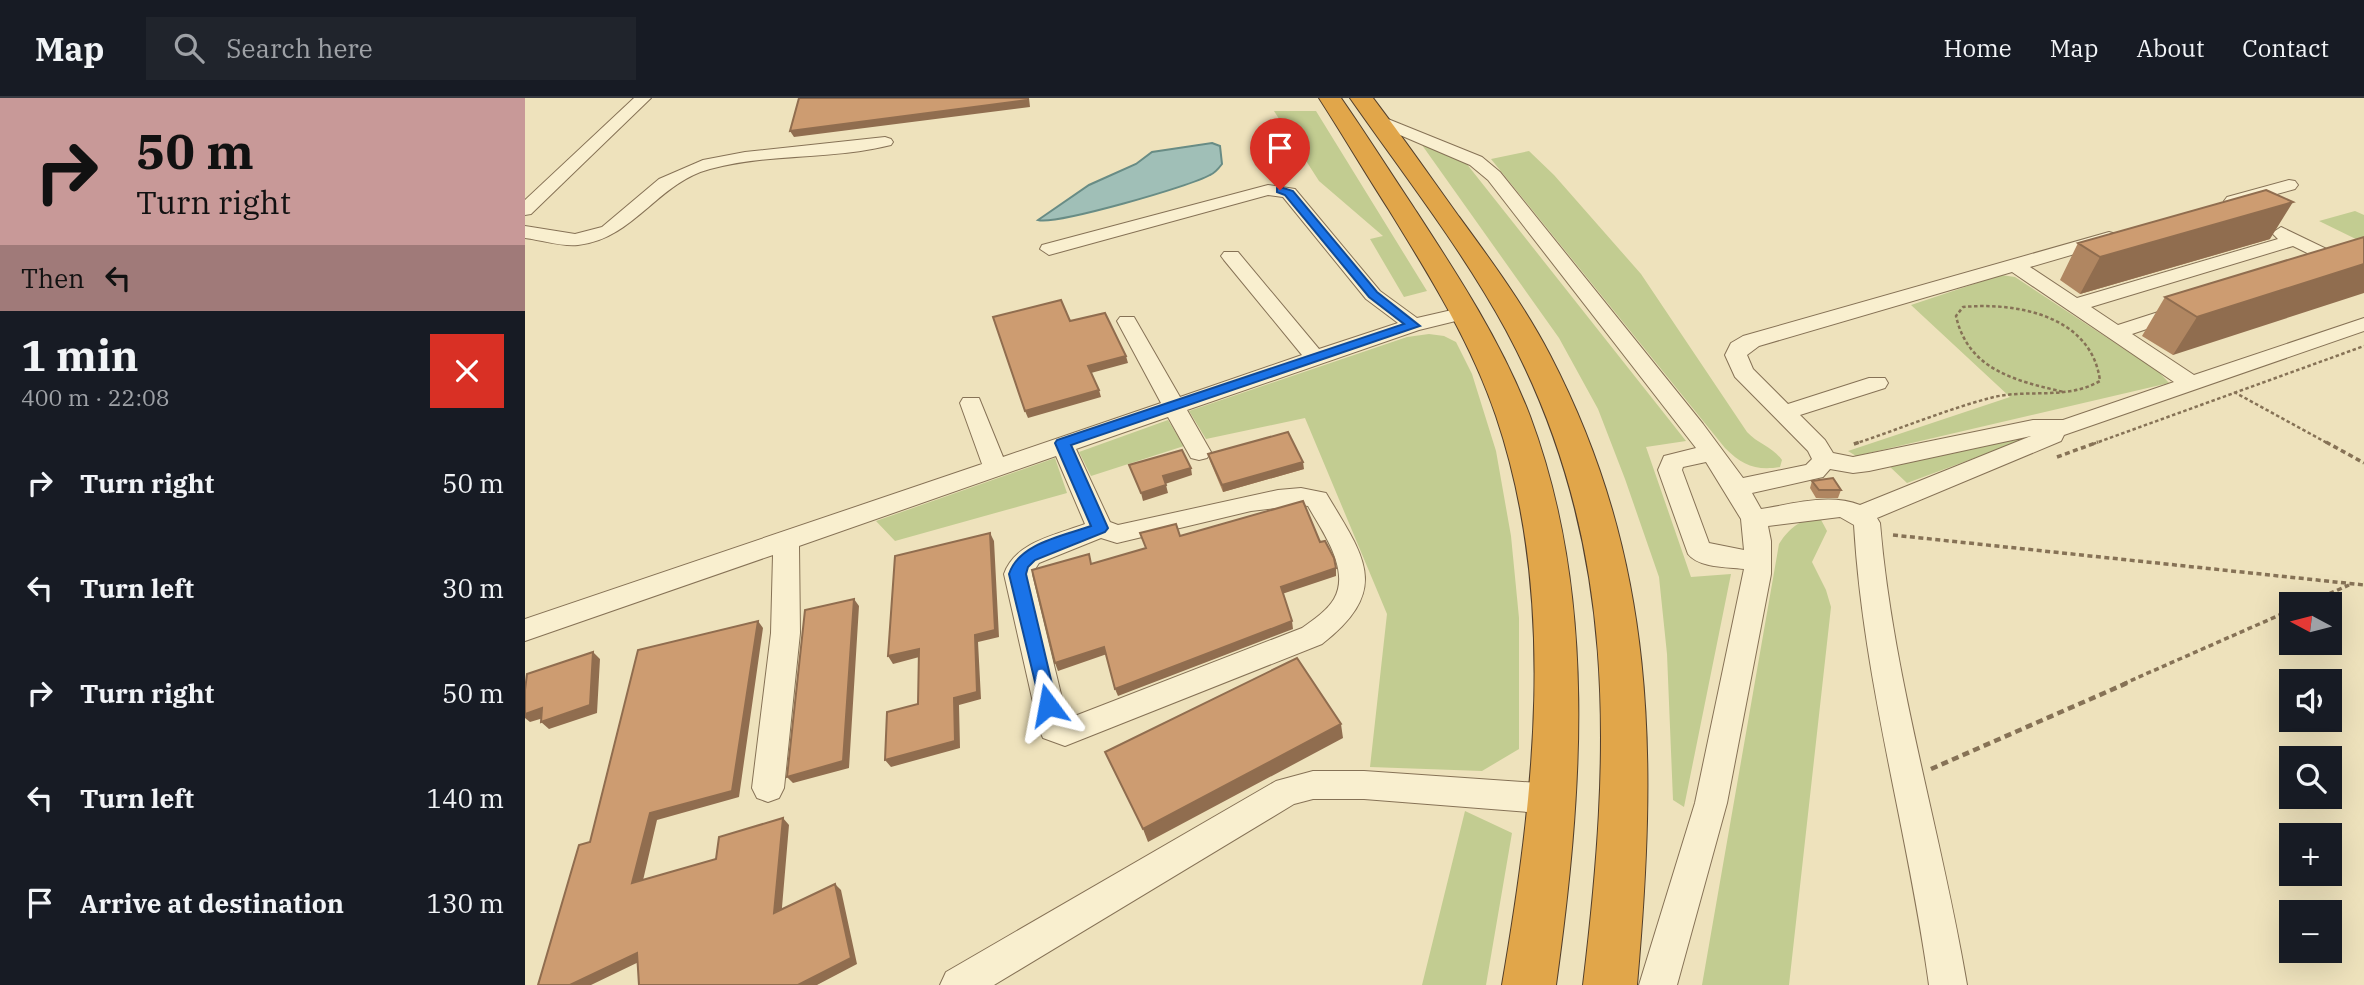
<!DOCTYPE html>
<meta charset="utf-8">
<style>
body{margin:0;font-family:"IBM Plex Serif",serif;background:#20242c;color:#f1f3f6;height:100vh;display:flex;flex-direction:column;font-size:26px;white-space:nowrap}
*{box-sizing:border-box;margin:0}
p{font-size:23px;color:#9ea1a6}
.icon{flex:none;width:38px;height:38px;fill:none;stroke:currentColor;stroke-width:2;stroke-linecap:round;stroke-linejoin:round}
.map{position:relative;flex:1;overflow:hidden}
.drawer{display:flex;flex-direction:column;background:#171b24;width:525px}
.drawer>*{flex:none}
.top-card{background:#c89998;color:#111;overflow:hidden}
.needle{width:46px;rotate:277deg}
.tools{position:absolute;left:1754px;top:494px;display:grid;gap:14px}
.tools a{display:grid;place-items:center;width:63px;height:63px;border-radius:0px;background:#171b24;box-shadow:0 7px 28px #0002;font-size:35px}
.pin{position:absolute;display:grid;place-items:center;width:60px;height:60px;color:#fff;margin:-72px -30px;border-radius:50% 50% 50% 0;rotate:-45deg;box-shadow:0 0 7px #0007}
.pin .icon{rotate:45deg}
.me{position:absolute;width:77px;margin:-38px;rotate:347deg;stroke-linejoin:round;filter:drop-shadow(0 0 5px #0008)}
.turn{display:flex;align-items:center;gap:24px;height:147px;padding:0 21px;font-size:32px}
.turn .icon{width:91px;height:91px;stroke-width:2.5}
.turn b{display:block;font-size:49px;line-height:60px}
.then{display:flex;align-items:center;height:66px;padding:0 21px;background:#0003;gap:14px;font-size:26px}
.round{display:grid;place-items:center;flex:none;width:74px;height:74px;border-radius:0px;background:#20242c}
.overview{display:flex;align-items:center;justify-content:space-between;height:119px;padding:0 21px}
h1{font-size:42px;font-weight:800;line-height:52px}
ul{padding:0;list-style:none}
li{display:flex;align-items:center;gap:21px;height:105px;padding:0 21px}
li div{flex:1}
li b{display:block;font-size:26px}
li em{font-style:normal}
header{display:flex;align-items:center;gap:42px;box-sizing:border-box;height:98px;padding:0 35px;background:#171b24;border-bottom:2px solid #363941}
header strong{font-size:33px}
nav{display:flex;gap:38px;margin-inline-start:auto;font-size:24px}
.search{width:490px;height:63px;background:#20242c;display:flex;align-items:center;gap:18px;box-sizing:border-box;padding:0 24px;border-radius:0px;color:#9ea1a6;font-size:26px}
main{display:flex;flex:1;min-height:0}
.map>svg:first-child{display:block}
.green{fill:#c2cc91}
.water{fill:#a0bfb7;stroke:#688c85;stroke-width:2}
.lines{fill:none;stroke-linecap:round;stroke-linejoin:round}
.minor-casing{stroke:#867256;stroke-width:2}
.highway-casing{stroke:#533f2b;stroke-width:2}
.path-far2{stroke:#867256;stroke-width:2.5;stroke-dasharray:3.5 2.5;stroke-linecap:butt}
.path-far1{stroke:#867256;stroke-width:3.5;stroke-dasharray:5 3.5;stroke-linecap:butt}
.path{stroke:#867256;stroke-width:4.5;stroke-dasharray:7 4.5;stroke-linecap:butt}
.minor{fill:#f9efcf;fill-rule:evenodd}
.highway{fill:#e1a64a;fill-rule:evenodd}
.wall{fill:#b08661}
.shaded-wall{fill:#906d4f}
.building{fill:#cd9c71;stroke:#906d4f;stroke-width:2}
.route{fill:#1a73e8;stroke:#114b97;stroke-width:2}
</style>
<header>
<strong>Map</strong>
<div class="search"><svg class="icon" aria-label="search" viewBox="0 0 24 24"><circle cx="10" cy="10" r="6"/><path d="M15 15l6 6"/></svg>Search here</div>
<nav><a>Home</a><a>Map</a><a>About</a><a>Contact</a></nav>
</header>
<main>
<section class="drawer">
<div class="top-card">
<div class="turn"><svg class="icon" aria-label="right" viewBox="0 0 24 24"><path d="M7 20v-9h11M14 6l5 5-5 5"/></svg><div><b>50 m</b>Turn right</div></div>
<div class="then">Then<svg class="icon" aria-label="left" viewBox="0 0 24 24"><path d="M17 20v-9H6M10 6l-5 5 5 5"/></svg></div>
</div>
<div class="overview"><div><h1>1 min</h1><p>400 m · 22:08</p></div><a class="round" style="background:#d93025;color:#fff"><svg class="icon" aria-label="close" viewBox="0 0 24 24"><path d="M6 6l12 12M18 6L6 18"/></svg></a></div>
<ul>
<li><svg class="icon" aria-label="right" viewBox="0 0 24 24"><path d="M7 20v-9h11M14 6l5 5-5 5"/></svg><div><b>Turn right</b></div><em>50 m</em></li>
<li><svg class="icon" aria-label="left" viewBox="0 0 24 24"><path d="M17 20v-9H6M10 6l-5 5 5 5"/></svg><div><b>Turn left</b></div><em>30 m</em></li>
<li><svg class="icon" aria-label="right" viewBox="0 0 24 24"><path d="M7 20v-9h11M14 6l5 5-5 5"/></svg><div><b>Turn right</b></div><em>50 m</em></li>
<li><svg class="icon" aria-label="left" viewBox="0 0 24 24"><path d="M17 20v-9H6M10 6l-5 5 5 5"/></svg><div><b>Turn left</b></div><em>140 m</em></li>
<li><svg class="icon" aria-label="arrive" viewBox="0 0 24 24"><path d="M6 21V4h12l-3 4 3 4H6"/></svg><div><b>Arrive at destination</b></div><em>130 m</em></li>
</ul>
</section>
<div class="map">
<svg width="1839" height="887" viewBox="0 0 1839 887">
<rect width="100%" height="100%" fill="#eee2bc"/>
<path class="green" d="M749 13H791L902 193 879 199 845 141 858 138 794 83Z
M897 47 941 65 1161 343 1121 349 1166 479 1206 476 1159 709 1148 702 1142 556 1134 479 1100 381 1073 311 1034 240Z
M1004 53 1029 77 1116 176 1222 334C1233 346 1248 349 1257 362L1255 369C1231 373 1217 367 1200 350L966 61Z
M1830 113 1839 117V145L1794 123Z
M1476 177 1490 179 1634 274 1644 285 1331 358 1323 353 1485 299 1386 207Z
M904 236 919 238 931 244 947 276 971 353 986 438 994 520V651L957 673 845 669 862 516 780 320 681 341 664 313 882 239Z
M643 322 659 348 566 378 554 354Z
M1509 338 1382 385 1363 367Z
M530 360 542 395 370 443 351 423Z
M1294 418 1302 433 1287 464 1301 492 1306 509 1264 887H1177L1254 446C1265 429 1274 423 1294 418Z
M940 713 987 735 961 887H897Z"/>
<path class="water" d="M687 45 695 48 697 66C694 70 690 75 685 77 666 88 531 127 513 122L564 87 611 66 627 54Z"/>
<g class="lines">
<defs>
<path id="minor" d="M109 0H126L6 116 0 117V102Z
M853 17 957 59 975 74 1178 326 1218 380 1281 367 1287 361 1283 353 1210 279 1200 257 1206 245 1218 238 1584 134 1591 136 1593 140 1591 144 1505 169 1552 200 1753 141 1747 135 1756 129 1839 169V183L1768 148 1566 209 1593 227 1652 208H1666L1669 212 1666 216 1607 236 1669 277 1839 220V233L1539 337 1536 343 1352 420 1355 425C1368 581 1416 732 1442 887H1404C1383 733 1338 582 1329 427L1315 419 1243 428 1246 443V476L1202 705 1152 887H1114L1170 705 1219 471C1202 469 1174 470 1163 456L1133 372 1139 358 1171 350 963 82 945 67 847 25 845 22ZM1487 174 1649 284 1538 322H1508L1328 359 1308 355 1300 342 1275 317 1360 290 1363 285 1360 280H1344L1263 306 1228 271 1222 257 1234 248ZM1506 338 1335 407C1304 395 1268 406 1236 411L1227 395 1298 379 1305 371 1328 375 1344 373ZM1181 364 1216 421 1219 452 1184 445 1157 372 1158 369Z
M360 39 366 41 368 44 366 47C307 62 244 55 185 71 132 85 109 141 53 147 37 149 16 142 0 140V128L50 136 77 129 134 81 178 62 220 54Z
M1764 82 1770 83 1773 87 1770 91 1708 108 1699 103 1702 99Z
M743 87 770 91 855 193 892 220 940 209 947 211 950 215 947 219 894 232 662 312 686 354 682 360 674 362 666 360 643 319 551 351 585 424 593 427 753 392 776 390 801 395C839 459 867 491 797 546L540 648 518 640 514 631 479 476C490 444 531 437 560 426L531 358 274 448 275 535 259 690 254 700 243 704 232 700 227 690 246 535 248 457 0 543V521L457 366 435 305 438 300H454L478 359 636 305 592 223 595 219H609L655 299 777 257 699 162 696 158 699 154H713L794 251 873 225 841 201 758 99 743 97 524 157 515 151 517 147ZM776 407 783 408C797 433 826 472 809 501 802 513 788 522 777 530L542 621 507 476 514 465 576 440 592 445 726 413Z
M788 673H839L1028 686 1040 691 1044 701 1040 711 1028 716 839 701H788L769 706 469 887H415L421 874 751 683Z"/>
<path id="highway" d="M794 0H816C841 36 865 74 889 110 932 176 976 243 1005 318 1073 500 1057 699 1031 887H977C1009 700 1033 501 971 318 946 244 904 177 864 112 840 75 818 37 794 0Z
M825 0H848C877 38 904 77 932 116 965 161 999 207 1025 257 1133 465 1132 660 1112 887H1058C1086 656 1095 444 981 232 937 151 878 76 825 0Z"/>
</defs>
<use href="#minor" class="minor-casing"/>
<use href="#highway" class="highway-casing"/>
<path class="path-far2" d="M1709 294 1804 346
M1329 346C1375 331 1422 311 1469 299 1504 291 1542 302 1575 283 1567 218 1492 204 1438 209L1431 218C1443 272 1491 283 1539 294
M1568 346 1839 248"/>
<path class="path-far1" d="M1801 344 1839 365
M1329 346 1335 344
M1532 359 1573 344
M1368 437 1839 487
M1781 506 1824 487
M1598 586 1766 512"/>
<path class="path" d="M1406 671 1602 585"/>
<use href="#minor" class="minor"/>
<use href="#highway" class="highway"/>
</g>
<path class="wall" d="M1839 139 1648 257 1617 238 1640 199Z
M1745 141 1555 196 1535 182 1553 145Z
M683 356 779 371 698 394 685 363Z
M1287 383 1316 392 1313 400H1291L1285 390Z"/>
<path class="shaded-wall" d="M504 0 505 9 269 39 265 33Z
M1768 104 1745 141 1555 196 1575 159Z
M1839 166V195L1648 257 1672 219Z
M601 258 603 265 566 275 563 268Z
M574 292 576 299 503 320 500 313Z
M778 364 779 371 698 394 697 387Z
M666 370 667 377 640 386 638 378Z
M641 387 643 395 618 403 616 395Z
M465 435 469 443 474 539 453 544 456 601 434 607 435 650 366 669 360 662 429 600 450 537Z
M811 470V478L757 496 756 489Z
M329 501 334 508 324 670 268 685 262 679Z
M233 523 238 530 214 699 132 722 116 791 107 785 125 715Z
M767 523 768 531 593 598 590 591Z
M579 549 582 556 533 573 530 565Z
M394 551 398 558 368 566 363 558Z
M68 554 75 561 72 615 24 631 16 624Z
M17 610 25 618 5 624 0 620V616Z
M816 626 818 640 623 744 618 731Z
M258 720 264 727 256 821 249 815Z
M310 786 316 792 332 866 292 887H273Z
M112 855 120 861 66 887H45Z"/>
<path class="building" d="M274 0H503V2L265 33Z
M1741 92 1768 104 1575 159 1553 145Z
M1839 139V166L1672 219 1640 199Z
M536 202 545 223 580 215 601 258 563 268 574 292 500 313 468 219Z
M763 334 778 364 697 387 683 356Z
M657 352 666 370 638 378 641 387 616 395 604 367Z
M1308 380 1316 392H1294L1287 383Z
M778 403 795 444 800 443 809 460 811 470 756 489 767 523 590 591 579 549 530 565 507 472 564 456 566 466 621 450 615 435 651 426 655 438Z
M465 435 470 532 450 537 452 594 429 600 430 643 360 662 362 614 393 606 394 551 363 558 370 458Z
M329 501 318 663 262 679 280 512Z
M233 523 207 693 125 715 107 785 191 761 194 739 258 720 249 815 310 786 326 860 273 887H114L112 855 45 887H13L54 747 65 744 113 552Z
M68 554 65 607 16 624 17 610 0 616V592L2 576Z
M772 560 816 626 618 731 580 654Z"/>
<path class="route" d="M755 89 768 93 852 194 895 228 546 347 583 430 580 434 510 462 503 469 501 476 532 607 530 613 523 615 517 613 484 476C494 445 538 438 566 428L530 345 532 342 879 226 844 199 760 97 752 94V90Z"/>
</svg>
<div class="tools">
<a><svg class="needle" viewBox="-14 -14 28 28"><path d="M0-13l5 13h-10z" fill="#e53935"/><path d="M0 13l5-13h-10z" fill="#9ea1a6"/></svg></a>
<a><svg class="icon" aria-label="sound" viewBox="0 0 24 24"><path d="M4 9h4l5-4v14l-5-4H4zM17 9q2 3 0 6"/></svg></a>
<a><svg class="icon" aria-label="search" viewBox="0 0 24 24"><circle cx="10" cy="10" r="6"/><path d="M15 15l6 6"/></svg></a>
<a>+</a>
<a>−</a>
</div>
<div class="pin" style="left:755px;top:92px;background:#d93025"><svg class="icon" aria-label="arrive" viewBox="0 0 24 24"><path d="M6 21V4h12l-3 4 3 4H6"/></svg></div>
<svg class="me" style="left:523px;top:607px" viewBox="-20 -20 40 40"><path d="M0-17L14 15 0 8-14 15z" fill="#1a73e8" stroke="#fff" stroke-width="4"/></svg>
</div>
</main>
